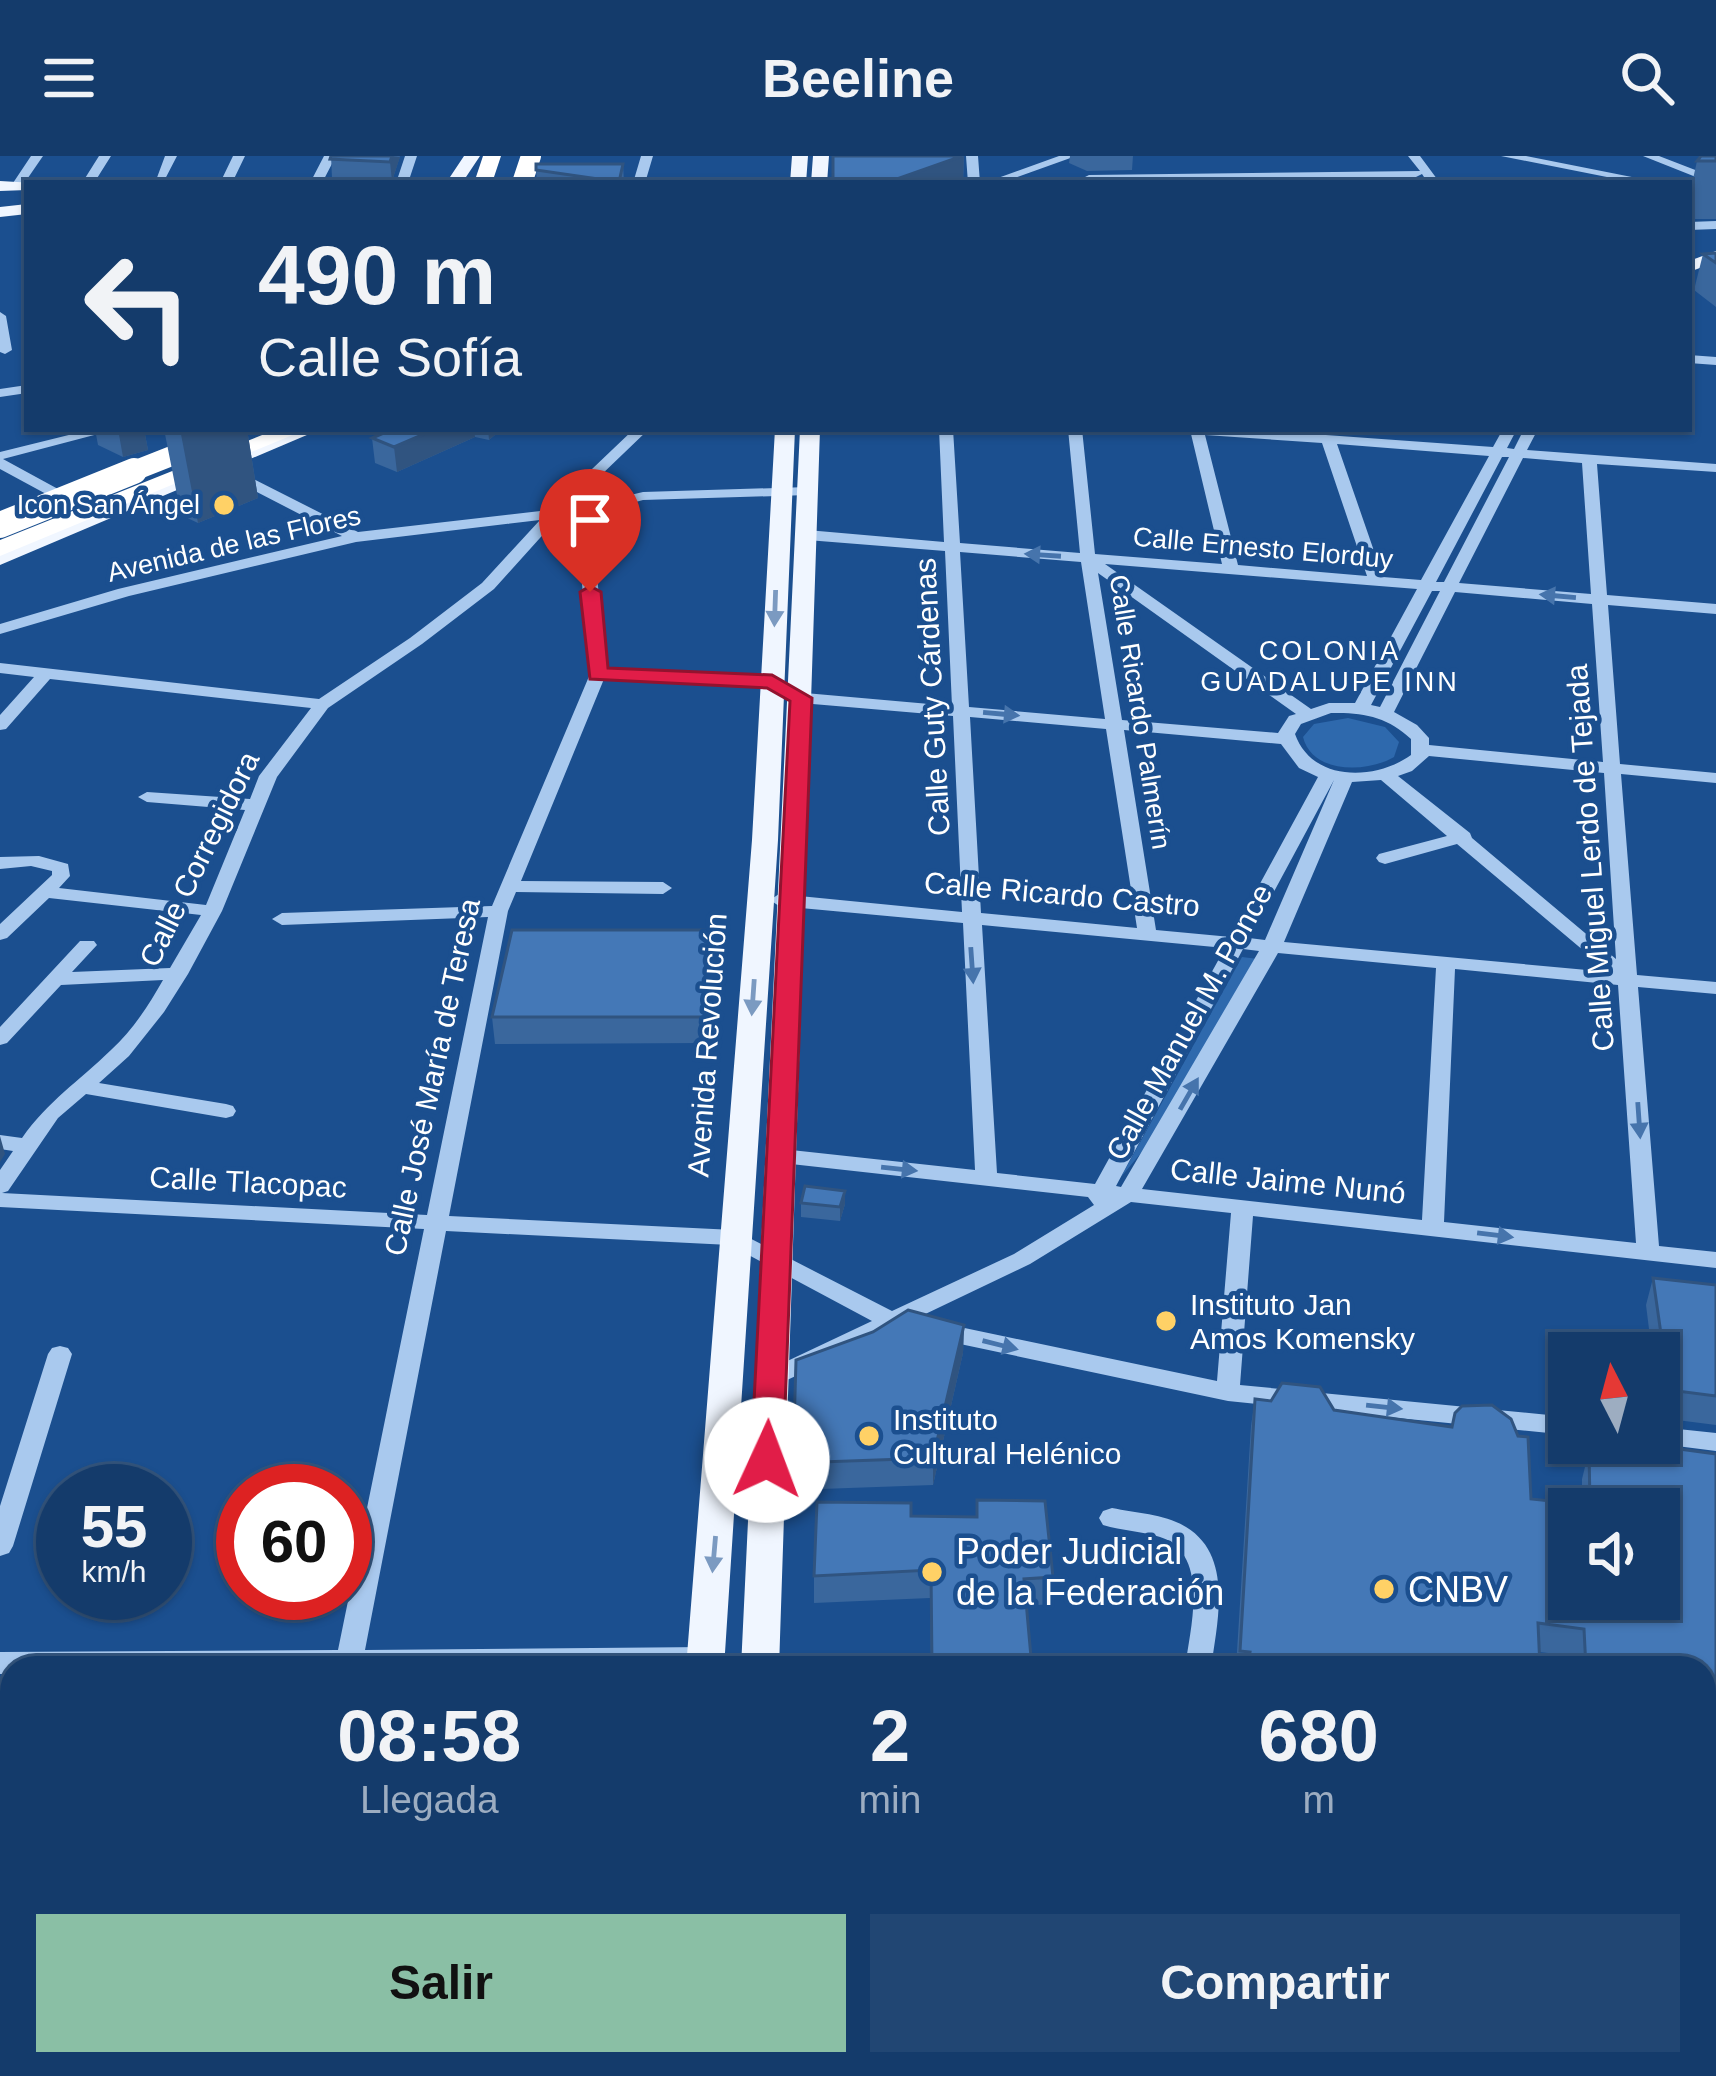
<!DOCTYPE html>
<html lang="es">
<meta charset="utf-8">
<style>
body{margin:0;font-family:Helvetica,sans-serif;background:#214673;color:#f1f3f6;height:100vh;display:flex;flex-direction:column;font-size:45px;white-space:nowrap}
*{box-sizing:border-box;margin:0}
p{font-size:39px;color:#9dadc1}
.icon{flex:none;width:66px;height:66px;fill:none;stroke:currentColor;stroke-width:2;stroke-linecap:round;stroke-linejoin:round}
.map{position:relative;flex:1;overflow:hidden}
.side{position:absolute;left:0px;top:1500px;width:1716px;height:420px;display:flex;flex-direction:column;background:#143b6b;border-radius:36px 36px 0 0;box-shadow:0 3px 9px #0004,0 0 0 3px #33557e}
.side>*{flex:none}
.top-card{position:absolute;left:24px;top:24px;width:1668px;height:252px;border-radius:0px;box-shadow:0 3px 9px #0004,0 0 0 3px #33557e;background:#143b6b;color:#f1f3f6;overflow:hidden}
.needle{width:78px;rotate:354deg}
.fabs{position:absolute;left:1548px;top:1176px;display:grid;gap:24px}
.fabs a{display:grid;place-items:center;width:132px;height:132px;border-radius:0px;background:#143b6b;box-shadow:0 3px 9px #0004,0 0 0 3px #33557e;font-size:60px}
.speed{position:absolute;left:36px;top:1308px;display:flex;gap:24px;font-size:60px;font-weight:700;text-align:center}
.speed>*{display:grid;place-content:center;width:156px;height:156px;border-radius:50%;background:#143b6b;box-shadow:0 3px 9px #0004,0 0 0 3px #33557e;line-height:1}
.speed small{font-size:30px;font-weight:400}
.speed .limit{border:18px solid #d22;background:#fff;color:#111}
.pin{position:absolute;display:grid;place-items:center;width:102px;height:102px;color:#fff;margin:-123px -51px;border-radius:50% 50% 50% 0;rotate:-45deg;box-shadow:0 0 12px #0007}
.pin .icon{rotate:45deg}
.me{position:absolute;width:132px;margin:-66px;rotate:2deg;stroke-linejoin:round;filter:drop-shadow(0 0 9px #0008)}
.turn{display:flex;align-items:center;gap:42px;height:252px;padding:0 36px;font-size:54px}
.turn .icon{width:156px;height:156px;stroke-width:2.5}
.turn b{display:block;font-size:84px;line-height:102px}
.eta{display:flex;justify-content:space-evenly;align-items:center;height:204px;text-align:center}
.eta b{font-size:72px;font-weight:800;line-height:84px}
.action{display:flex;gap:24px;margin-top:auto;padding:24px 36px}
.action a{flex:1;height:138px;border-radius:0px;background:#8abfa5;color:#111;font-size:48px;font-weight:800;line-height:138px;text-align:center}
.action a+a{background:#214673;color:#f1f3f6}
header{display:flex;justify-content:space-between;align-items:center;height:156px;padding:0 36px;background:#143b6b;font-size:54px;font-weight:800}
.map>svg:first-child{display:block}
.green{fill:#2e69ad}
.lines{fill:none;stroke-linecap:round;stroke-linejoin:round}
.minor{fill:#a9c9ee;fill-rule:evenodd}
.major{fill:#f0f6ff;fill-rule:evenodd}
.highway{fill:#fff;fill-rule:evenodd}
.highway-bridge-far1{stroke:#fff;stroke-width:20}
.highway-bridge{stroke:#fff;stroke-width:26}
.wall{fill:#3a679d}
.shaded-wall{fill:#305480}
.building{fill:#4478b7;stroke:#305480;stroke-width:3;fill-rule:evenodd}
.oneway{fill:#4674ac}
.oneway2{fill:#7b9ac1}
.route{fill:#e11d48;stroke:#92132f;stroke-width:3}
.poi-dot{fill:#ffd166;stroke:#1b4f8f;stroke-width:4.5}
.labels{text-anchor:middle;dominant-baseline:central;stroke-width:9;stroke-linejoin:round;paint-order:stroke}
.far-poi-label{font-size:27px;fill:#fff;stroke:#1b4f8f;text-anchor:end}
.far-street-label{font-size:27px;fill:#fff;stroke:#1b4f8f}
.far-neighbourhood-label{font-size:27px;letter-spacing:3px;fill:#fff;stroke:#1b4f8f}
.street-label{font-size:30px;fill:#fff;stroke:#1b4f8f}
.poi-label{font-size:30px;fill:#fff;stroke:#1b4f8f;text-anchor:start}
.near-poi-label{font-size:36px;fill:#fff;stroke:#1b4f8f;text-anchor:start}
</style>
<header><svg class="icon" aria-label="menu" viewBox="0 0 24 24"><path d="M4 6h16M4 12h16M4 18h16"/></svg>Beeline<svg class="icon" aria-label="search" viewBox="0 0 24 24"><circle cx="10" cy="10" r="6"/><path d="M15 15l6 6"/></svg></header>
<div class="map">
<svg width="1716" height="1920" viewBox="0 0 1716 1920">
<rect width="100%" height="100%" fill="#1b4f8f"/>
<path class="green" d="M1348 562 1385 571 1399 586 1394 601C1367 617 1312 618 1303 581L1314 568Z
M1242 801 1258 803 1150 986 1121 1021Z"/>
<g class="lines">
<path class="minor" d="M31 0H43L21 32H13L11 30Z
M99 0H111L94 27H82Z
M165 0H177L163 27H155Z
M233 0H245L232 27H220Z
M324 0H336L322 27H310Z
M405 0H417L408 27H396Z
M641 0H653L645 27H633Z
M966 0H978L980 27H968Z
M1059 0H1076L1001 27H984Z
M1408 0H1420L1440 27H1428L1422 18 1416 21 1089 25 1083 22 1089 19 1420 15Z
M1501 0H1526L1662 27H1637Z
M1643 0H1659L1716 22V29Z
M1716 65V73L1689 74V66Z
M0 156 6 160 12 194 5 198 0 196Z
M1689 199 1716 201V209L1689 207Z
M27 229V237L0 241V233Z
M93 273H117L3 303 58 333V339H48L0 313V296Z
M634 273H649L573 346 584 350 643 336 808 331 815 335 808 339 643 344 591 358 606 513 772 520 805 537 952 550 945 395 807 384 799 379 807 374 944 386 939 273H953L960 387 1080 397 1068 273H1082L1095 398 1222 408 1191 278 1176 273H1241L1493 291 1503 273H1517L1507 292 1514 293 1524 273H1538L1527 294 1716 308V316L1597 308 1607 439 1716 448V458L1608 449 1620 608 1716 617V627L1621 618 1637 819 1716 826V838L1638 831 1659 1090 1716 1096V1112L1253 1060 1240 1229 1569 1261V1279L1228 1245 894 1174 770 1232 762 1229 758 1223 762 1217 872 1165 730 1089 446 1075 365 1494 706 1491 715 1494 719 1502 715 1510 12 1512V1518H0V1496L338 1494 424 1073 0 1051V1014L13 995 0 993V979L22 982C49 944 78 926 111 894 132 875 149 849 163 824L61 829 7 887 0 889V871L80 785H94L97 789 72 816 170 812 201 759 49 742 7 782 0 784V768L52 719V715L31 710 0 713V701L39 700 68 708 70 720 59 732 206 749 245 654 147 646 138 641 147 636 250 643 259 620 311 552 50 523 6 573 0 574V559L34 521 0 517V507L319 543 410 482 482 427 540 364 356 386 129 440 0 478V468L118 433 342 380 228 321V315H238L358 376 549 354ZM1205 279 1322 287 1367 420 1238 409ZM1337 288 1489 300 1421 424 1383 421ZM1502 301H1509L1444 426H1436ZM1523 302 1582 307 1591 438 1459 427ZM576 360 590 518 492 750 282 757 272 763 282 769 488 761 427 1059 2 1037 8 1035 58 962 86 938 226 962 233 960 236 955 233 950 226 948 99 927 129 900 164 856 188 818 222 755 277 621 328 552 422 488 494 433 558 362ZM960 396 1081 406 1105 563 969 551ZM1105 408 1417 433 1355 547H1329L1311 553ZM1098 417 1296 558 1289 560 1278 577 1122 564ZM1432 435H1440L1380 551 1371 549ZM1455 436 1592 448 1603 606 1429 589V582L1417 569 1394 556ZM604 523 768 530 801 547 953 560 962 756 779 738 770 744 779 750 963 767 975 1014 782 993 771 1000 782 1007 1088 1041 1094 1049 1014 1098 892 1155 734 1074 449 1060 508 755 516 736 663 738 672 732 663 726 521 725ZM1331 557C1363 556 1388 561 1411 583V599C1375 625 1312 626 1295 578L1301 568ZM970 561 1106 573 1137 772 981 757ZM1124 574 1281 588 1299 612 1318 621 1231 781 1156 774ZM1429 600 1604 617 1616 803 1472 682 1470 677 1398 620 1412 615ZM1334 624 1265 784 1249 782ZM1381 624 1447 680 1379 698 1376 702 1379 706 1385 708 1457 688 1609 816 1284 786 1352 626ZM982 769 1225 792 1095 1028 997 1017ZM1243 793 1259 795 1121 1031 1116 1030ZM1278 797 1436 812 1422 1064 1142 1033ZM1455 813 1618 829 1636 1087 1444 1066ZM1131 1046 1231 1057 1217 1225 917 1162 1030 1108Z
M60 1190 68 1192 72 1198 13 1390 9 1397 0 1400V1350L48 1198 52 1192Z
M1659 1271 1716 1277V1295L1653 1287H1659Z
M1112 1352C1136 1357 1165 1358 1186 1371 1234 1400 1217 1467 1211 1512H1185C1190 1473 1211 1398 1160 1381 1142 1375 1122 1375 1103 1369L1099 1362 1103 1355Z
M12 1627V1652L0 1656V1631Z
M1704 1631H1716V1655H1704Z
M1716 1686V1711L1704 1715V1690Z
M0 1817H12V1845H0Z
M258 1908H288L285 1920H255Z
M1133 1908H1163L1164 1920H1134Z"/>
<path class="major" d="M464 0H480L462 27H446Z
M792 0H808L806 27H790Z
M813 0H829L827 27H811Z
M79 22H233L241 27H71Z
M0 25 34 27H27V34L0 35Z
M27 48V58L0 61V51Z
M1716 95V106L1689 116V105Z
M294 273H321L0 409V394Z
M775 273H795L778 684 724 1512H686L752 684Z
M800 273H820L779 1512H741Z
M664 1908H708V1920H664Z
M720 1908H764L763 1920H719Z"/>
<path class="highway" d="M483 0H501L492 27H474Z
M277 273H307L0 400V384Z"/>
<path class="highway-bridge-far1" d="M522 27 531 0
M126 318 240 273"/>
<path class="highway-bridge" d="M0 369 134 315"/>
</g>
<path class="wall" d="M331 0H400L392 25 332 22Z
M964 0 963 26 962 27H833Z
M1070 0H1133L1132 14 1087 15 1069 7Z
M1700 0H1716V63H1689V41L1697 5Z
M623 8 624 27H537L536 14Z
M1716 97V151L1694 134 1703 98Z
M95 273H144L148 294 123 301 98 289Z
M164 273H247L258 342 198 367 181 359Z
M393 273H502L489 284 475 281 397 316 375 307 372 282Z
M713 800 705 887 495 888 492 861Z
M845 1035V1048L840 1065 801 1061V1047Z
M1653 1122 1716 1129V1269L1661 1262 1659 1247V1197H1652L1646 1149Z
M964 1169 963 1197 933 1329 793 1334V1307Z
M1255 1243 1334 1254 1531 1343 1582 1348V1323L1589 1295 1672 1292 1716 1298V1573L1704 1571V1512H1576L1575 1500 1539 1496 1540 1512H1236L1251 1270Z
M977 1344 1053 1421 1051 1448 1026 1450 1032 1512H931L930 1442 814 1447V1420L911 1360 976 1361Z"/>
<path class="shaded-wall" d="M392 0 400 1 392 25 390 6Z
M964 0 963 26 897 27V23Z
M118 273H144L148 294 123 301Z
M180 273H247L258 342 198 367Z
M436 273H474L475 281 397 316 394 291Z
M488 273H502L489 284Z
M712 774 713 800 705 887 704 861Z
M0 980 5 998 0 1006Z
M845 1035V1048L840 1065V1051Z
M964 1169 963 1197 933 1329V1302Z"/>
<path class="building" d="M331 0H392L390 6 330 3Z
M833 0H962L897 23 833 27Z
M1701 0H1716V5H1697Z
M536 8H623L619 26 536 14Z
M1716 97V107L1703 98Z
M393 273H436L394 291 372 282Z
M512 774H712L704 861H492Z
M805 1030 845 1035 840 1051 801 1047Z
M1653 1122 1716 1129V1240L1669 1234Z
M908 1154 964 1169 933 1302 793 1307 796 1204 873 1176Z
M1282 1227 1320 1231 1334 1254 1452 1271 1455 1257 1462 1250 1492 1249 1511 1263 1518 1280 1528 1281 1531 1343 1590 1349 1589 1295 1598 1287 1659 1286 1672 1292 1716 1298V1543L1704 1542V1512H1586L1584 1473 1538 1467 1540 1512H1351L1316 1507 1314 1512H1247L1250 1496 1240 1495 1255 1243 1271 1245ZM1569 1353H1659V1443H1569Z
M977 1344 1045 1345 1053 1421 1024 1423 1032 1512H932L931 1414 814 1420 817 1346 911 1347V1360L977 1361Z"/>
<defs><path id="oneway-solid" d="M-6-.8H1V-3.2L6.5 0L1 3.2V.8H-6Z" transform="scale(3)"/></defs>
<g class="oneway">
<use href="#oneway-solid" transform="translate(1043 399) rotate(-176)"/>
<use href="#oneway-solid" transform="translate(1558 440) rotate(-175)"/>
<use href="#oneway-solid" transform="translate(1001 558) rotate(5)"/>
<use href="#oneway-solid" transform="translate(972 809) rotate(86)"/>
<use href="#oneway-solid" transform="translate(1189 938) rotate(-60)"/>
<use href="#oneway-solid" transform="translate(1639 964) rotate(86)"/>
<use href="#oneway-solid" transform="translate(899 1013) rotate(6)"/>
<use href="#oneway-solid" transform="translate(1495 1079) rotate(7)"/>
<use href="#oneway-solid" transform="translate(1000 1189) rotate(14)"/>
<use href="#oneway-solid" transform="translate(1384 1251) rotate(6)"/>
</g>
<g class="oneway2">
<use href="#oneway-solid" transform="translate(775 452) rotate(92)"/>
<use href="#oneway-solid" transform="translate(753 841) rotate(94)"/>
<use href="#oneway-solid" transform="translate(714 1398) rotate(95)"/>
</g>
<path class="route" d="M590 430 601 436 608 512 772 519 812 542 783 1304 779 1313H756L751 1304 790 545 767 532 590 523 580 436Z"/>
<g class="poi-dot">
<circle cx="224" cy="349" r="12"/>
<circle cx="1166" cy="1165" r="12"/>
<circle cx="869" cy="1280" r="12"/>
<circle cx="932" cy="1416" r="12"/>
<circle cx="1384" cy="1433" r="12"/>
</g>
<g class="labels">
<g class="far-poi-label">
<text x="200" y="349">Icon San Ángel</text>
</g>
<g class="far-street-label">
<text transform="translate(234 388) rotate(-13)">Avenida de las Flores</text>
<text transform="translate(1263 392) rotate(5)">Calle Ernesto Elorduy</text>
<text transform="translate(1140 556) rotate(81)">Calle Ricardo Palmerín</text>
</g>
<g class="far-neighbourhood-label">
<text x="1330" y="495">COLONIA<tspan x="1330" dy="31">GUADALUPE INN</tspan></text>
</g>
<g class="street-label">
<text transform="translate(932 541) rotate(-93)">Calle Guty Cárdenas</text>
<text transform="translate(1590 702) rotate(-94)">Calle Miguel Lerdo de Tejada</text>
<text transform="translate(199 703) rotate(-64)">Calle Corregidora</text>
<text transform="translate(1062 738) rotate(5)">Calle Ricardo Castro</text>
<text transform="translate(1189 866) rotate(-61)">Calle Manuel M. Ponce</text>
<text transform="translate(707 889) rotate(-86)">Avenida Revolución</text>
<text transform="translate(432 921) rotate(-78)">Calle José María de Teresa</text>
<text transform="translate(1288 1025) rotate(6)">Calle Jaime Nunó</text>
<text transform="translate(248 1026) rotate(3)">Calle Tlacopac</text>
</g>
<g class="poi-label">
<text x="1190" y="1148">Instituto Jan<tspan x="1190" dy="34">Amos Komensky</tspan></text>
<text x="893" y="1263">Instituto<tspan x="893" dy="34">Cultural Helénico</tspan></text>
</g>
<g class="near-poi-label">
<text x="956" y="1395">Poder Judicial<tspan x="956" dy="41">de la Federación</tspan></text>
<text x="1408" y="1433">CNBV</text>
</g>
</g>
</svg>
<div class="fabs">
<a><svg class="needle" viewBox="-14 -14 28 28"><path d="M0-13l5 13h-10z" fill="#e53935"/><path d="M0 13l5-13h-10z" fill="#9dadc1"/></svg></a>
<a><svg class="icon" aria-label="sound" viewBox="0 0 24 24"><path d="M4 9h4l5-4v14l-5-4H4zM17 9q2 3 0 6"/></svg></a>
</div>
<div class="speed"><div>55<small>km/h</small></div><div class="limit">60</div></div>
<div class="pin" style="left:590px;top:436px;background:#d93025"><svg class="icon" aria-label="arrive" viewBox="0 0 24 24"><path d="M6 21V4h12l-3 4 3 4H6"/></svg></div>
<svg class="me" style="left:767px;top:1304px" viewBox="-20 -20 40 40"><circle r="19" fill="#fff"/><path d="M0-13L10 11 0 6-10 11z" fill="#e11d48"/></svg>
<div class="top-card">
<div class="turn"><svg class="icon" aria-label="left" viewBox="0 0 24 24"><path d="M17 20v-9H6M10 6l-5 5 5 5"/></svg><div><b>490 m</b>Calle Sofía</div></div>
</div>
<section class="side">
<div class="eta">
<div><b>08:58</b><p>Llegada</p></div>
<div><b>2</b><p>min</p></div>
<div><b>680</b><p>m</p></div>
</div>
<div class="action"><a>Salir</a><a>Compartir</a></div>
</section>
</div>
